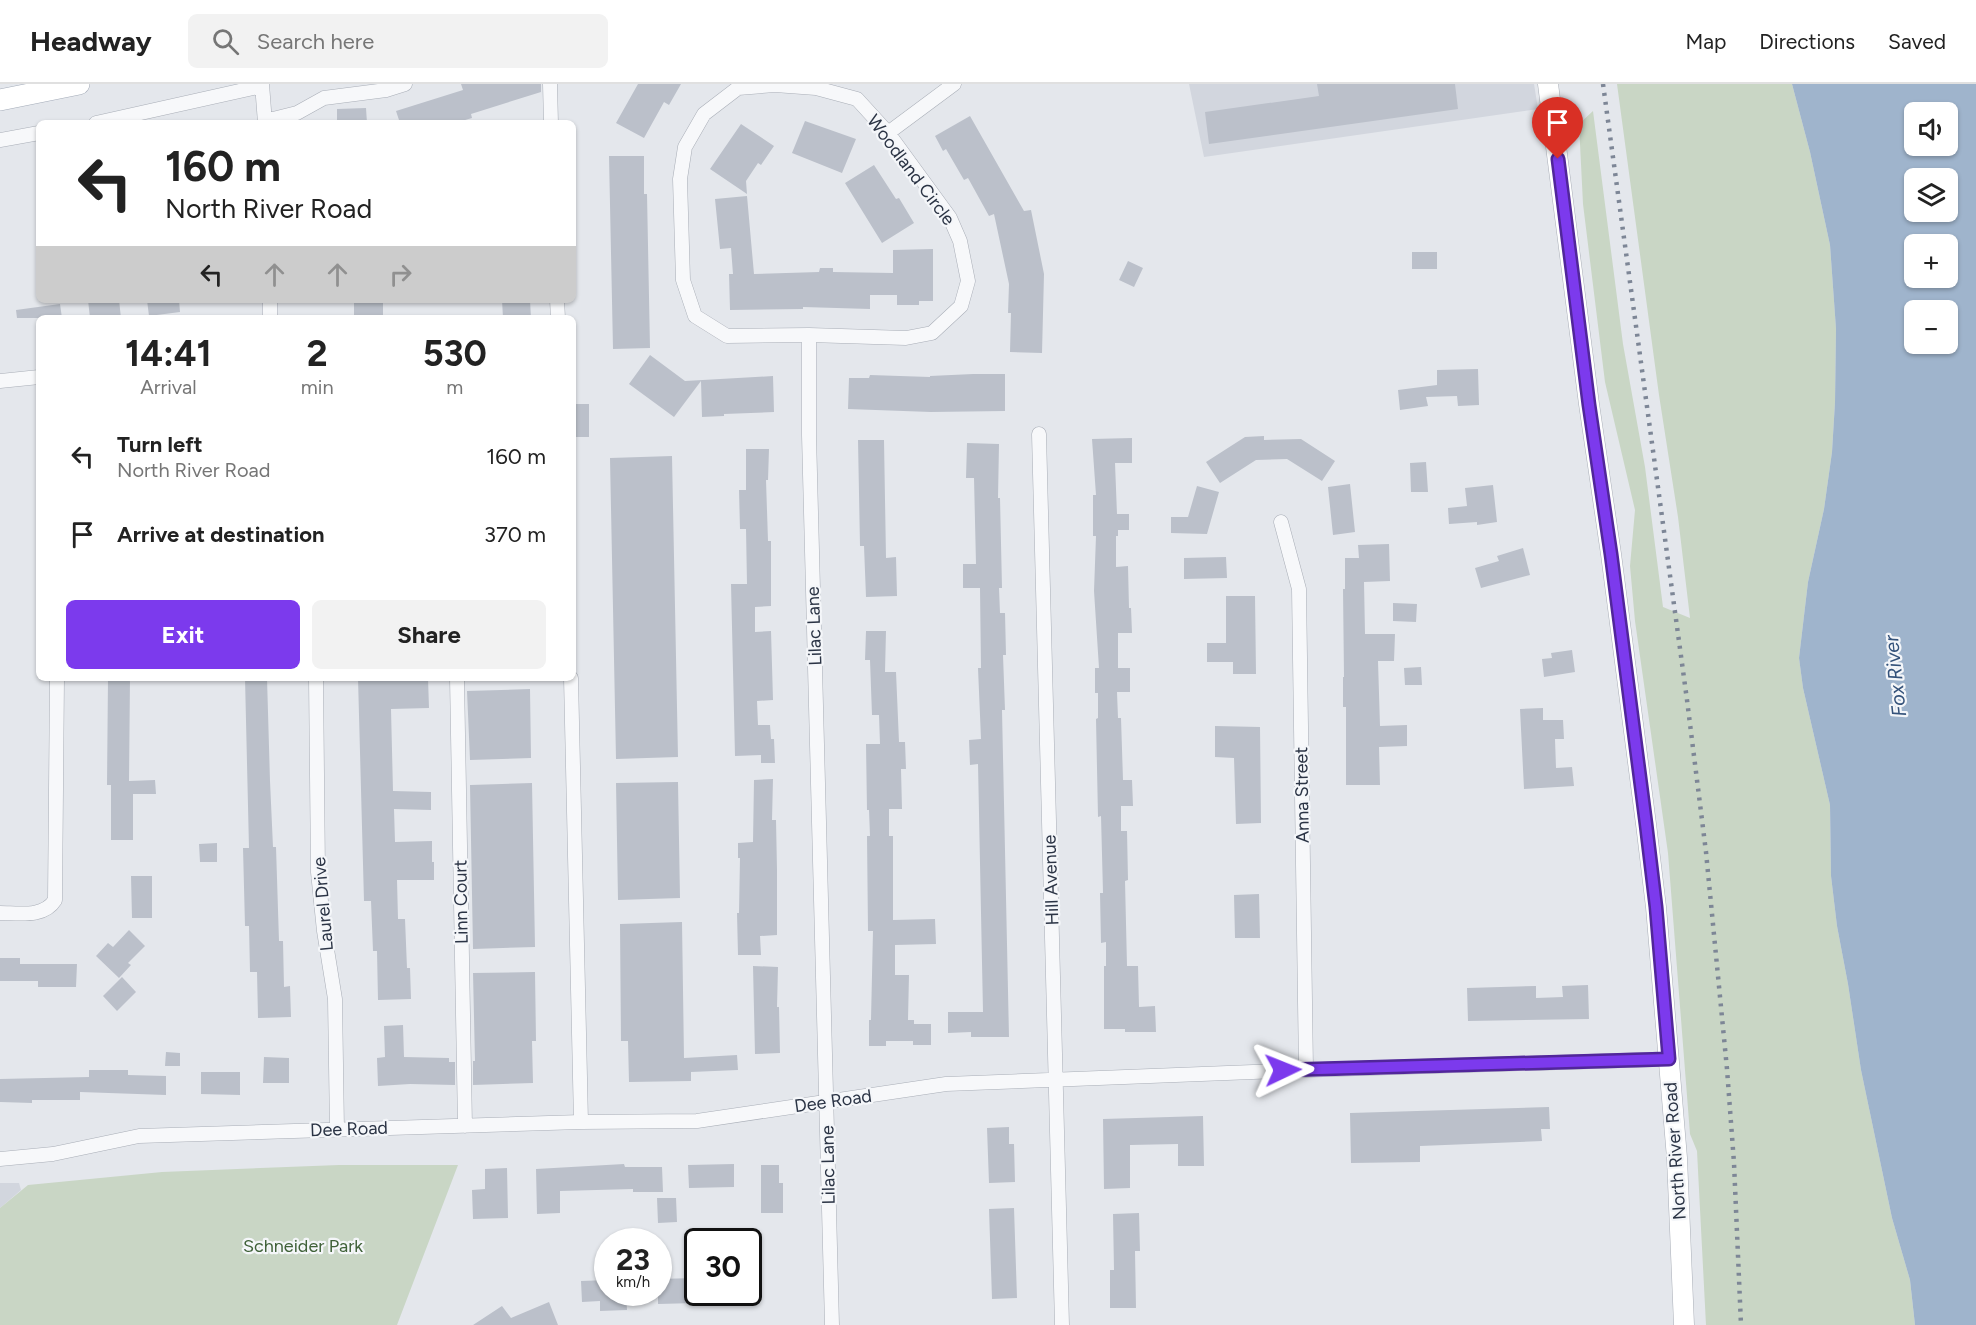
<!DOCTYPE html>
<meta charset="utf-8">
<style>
body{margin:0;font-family:Figtree,sans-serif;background:#f2f2f2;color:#222;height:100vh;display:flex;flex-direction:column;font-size:22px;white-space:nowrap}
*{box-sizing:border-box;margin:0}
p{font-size:20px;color:#767676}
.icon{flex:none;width:33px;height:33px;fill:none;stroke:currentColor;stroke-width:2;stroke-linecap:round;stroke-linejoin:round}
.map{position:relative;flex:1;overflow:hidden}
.drawer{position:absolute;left:36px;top:231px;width:540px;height:366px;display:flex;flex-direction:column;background:#fff;border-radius:9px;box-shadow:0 2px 4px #0004}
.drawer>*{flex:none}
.guide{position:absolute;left:36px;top:36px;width:540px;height:183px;border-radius:9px;box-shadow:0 2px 4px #0004;background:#fff;color:#222;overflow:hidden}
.controls{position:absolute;left:1904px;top:18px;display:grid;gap:12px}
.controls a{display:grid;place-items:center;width:54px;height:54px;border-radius:9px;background:#fff;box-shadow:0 2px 4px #0004;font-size:30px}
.speed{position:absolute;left:594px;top:1144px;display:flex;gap:12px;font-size:30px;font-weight:700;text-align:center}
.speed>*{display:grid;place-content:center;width:78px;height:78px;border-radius:50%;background:#fff;box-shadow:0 2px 4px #0004;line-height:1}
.speed small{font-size:15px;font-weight:400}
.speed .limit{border:3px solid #111;border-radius:9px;background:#fff;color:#111}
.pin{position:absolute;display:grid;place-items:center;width:51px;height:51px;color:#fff;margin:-62px -26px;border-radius:50% 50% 50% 0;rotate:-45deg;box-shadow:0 0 6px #0007}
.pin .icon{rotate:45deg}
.me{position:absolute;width:66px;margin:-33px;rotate:88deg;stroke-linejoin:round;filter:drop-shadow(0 0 4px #0008)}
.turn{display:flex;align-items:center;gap:21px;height:126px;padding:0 30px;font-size:27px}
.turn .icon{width:78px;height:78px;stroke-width:2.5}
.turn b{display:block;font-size:42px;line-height:51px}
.lanes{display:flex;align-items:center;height:57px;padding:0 30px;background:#0003;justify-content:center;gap:30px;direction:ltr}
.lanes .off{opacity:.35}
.eta{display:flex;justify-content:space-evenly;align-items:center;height:102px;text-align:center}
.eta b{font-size:36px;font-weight:700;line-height:42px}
.primary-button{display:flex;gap:12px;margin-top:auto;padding:12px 30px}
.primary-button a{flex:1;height:69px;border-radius:9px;background:#7c3aed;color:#fff;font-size:24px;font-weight:700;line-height:69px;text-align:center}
.primary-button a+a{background:#f2f2f2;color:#222}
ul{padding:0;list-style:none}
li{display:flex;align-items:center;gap:18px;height:78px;padding:0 30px}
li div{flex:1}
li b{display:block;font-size:22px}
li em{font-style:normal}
header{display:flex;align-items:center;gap:36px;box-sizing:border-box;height:84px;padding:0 30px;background:#fff;border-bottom:2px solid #e0e0e0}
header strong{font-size:28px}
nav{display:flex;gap:33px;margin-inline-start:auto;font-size:21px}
.search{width:420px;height:54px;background:#f2f2f2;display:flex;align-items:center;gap:15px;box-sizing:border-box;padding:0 21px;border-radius:9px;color:#767676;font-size:22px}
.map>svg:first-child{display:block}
.built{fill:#d2d6de}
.green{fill:#c9d6c5}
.water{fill:#9fb4cc;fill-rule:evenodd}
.building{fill:#bbc0ca}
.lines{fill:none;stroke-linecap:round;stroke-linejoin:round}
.street-casing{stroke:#a9aeb7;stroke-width:15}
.secondary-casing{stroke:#a9aeb7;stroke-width:21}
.primary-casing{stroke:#a3abb8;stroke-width:22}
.street{stroke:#f7f8fa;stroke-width:14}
.secondary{stroke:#fff;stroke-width:20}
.primary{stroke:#fff;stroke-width:21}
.rail{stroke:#7d8696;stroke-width:4.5;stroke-dasharray:3 6;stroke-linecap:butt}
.route-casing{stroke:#51269a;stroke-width:15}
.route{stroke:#7c3aed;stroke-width:10}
.labels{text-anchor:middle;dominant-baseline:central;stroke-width:4.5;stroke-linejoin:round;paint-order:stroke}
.street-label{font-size:18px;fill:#2b3445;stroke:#f4f6f9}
.park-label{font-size:18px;fill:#3f6138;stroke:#f4f6f9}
.water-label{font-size:20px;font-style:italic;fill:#34527a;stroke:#f4f6f9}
</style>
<header>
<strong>Headway</strong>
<div class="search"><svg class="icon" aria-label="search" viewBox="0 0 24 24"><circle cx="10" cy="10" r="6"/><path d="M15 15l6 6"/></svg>Search here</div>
<nav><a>Map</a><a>Directions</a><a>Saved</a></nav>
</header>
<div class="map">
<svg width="1976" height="1241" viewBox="0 0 1976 1241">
<rect width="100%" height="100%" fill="#e4e7ec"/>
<path class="built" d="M1189 0H1534L1538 25 1204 73Z
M0 1099H19L21 1106 0 1124Z"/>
<path class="green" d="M1617 0H1792L1810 68 1830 161 1836 245 1835 318 1832 368 1824 425 1808 498 1799 574 1803 604 1830 721 1831 792 1837 842 1848 900 1861 986 1892 1134 1910 1196 1915 1241H1706L1697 1067 1690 1050 1668 769 1635 537 1630 482 1635 426 1605 298 1583 120 1579 40 1593 27 1623 260 1645 383 1663 523 1690 534 1678 433 1659 311Z
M339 1081H458L397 1241H0V1124L28 1101 162 1088Z"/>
<path class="water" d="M1792 0H1976V1241H1915L1910 1196 1892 1134 1861 986 1848 900 1837 842 1831 792 1830 721 1803 604 1799 574 1808 498 1824 425 1832 368 1835 318 1836 245 1830 161 1810 68ZM1914 28H1947V62H1914ZM1914 94H1947V128H1914ZM1914 160H1947V194H1914ZM1914 226H1947V260H1914Z"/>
<path class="building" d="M461 0H541V8L471 30 472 34 455 39H400L396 27 463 6Z
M638 0H681L669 21 664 18 644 54 616 39Z
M1317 0H1455L1458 25 1209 60 1205 28 1319 12Z
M366 24 367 39H337V25Z
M970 32 1024 127 1031 126 1044 190 1042 269 1010 268 1011 229H1008L1009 200 994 130 989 132 968 94 964 96 946 65 943 67 935 52Z
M805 37 856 55 842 89 792 69Z
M741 40 774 62 761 81 758 79 746 97 747 110 710 85Z
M609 72H644V110H647L650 264 613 265Z
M874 81 896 115 899 114 914 139 882 159 845 99Z
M747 112 754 190 819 188 820 184H833V188L893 189V166L933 165V217H919V221H897V211H870V225L803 223V225L730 226 729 190H733L731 164 720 165 715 115Z
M1412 168H1437V185H1412Z
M1128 177 1143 184 1134 203 1119 196Z
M88 216H119L121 234H90Z
M147 216H179L180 228 149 232Z
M354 216H383V234H354Z
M502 216H530L531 234H503Z
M60 220 62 234H17L16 226Z
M650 271 685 297 773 292 774 328 724 330V332L702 333 701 297 674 333 629 300Z
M1478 285 1479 321 1458 322 1457 312 1426 313 1428 322 1400 326 1398 306 1437 301V286Z
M973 290H1005V327L931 328 848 325 849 294H869L870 291 930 293V292Z
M573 320H589V353H573Z
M1264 352V356L1301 355 1335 377 1322 397 1287 375 1256 376 1220 399 1206 378 1245 353Z
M1132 354V379H1115L1117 430H1129V446H1118V452H1116V483L1128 482 1129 524H1131L1132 549H1118V584H1130V608H1117L1118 634H1121L1123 696H1132L1133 722H1121V747H1127L1128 796 1125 797 1127 882H1138L1139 923 1155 922 1156 948H1125V945H1104V882H1106V858L1101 859 1100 809H1103L1101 732 1098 733 1096 635 1098 634V609H1095V584H1099L1094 507 1096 452H1093V411H1096L1092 355Z
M858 356H884L886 474 896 473 897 512 866 513 864 462H860Z
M967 359 999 360 998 414H1000L1002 504H999L1000 529H1005L1006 571H1003L1005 626H1002L1009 953H971V948L948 949V928H983L978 680 970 681 969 656 981 655 978 584H981L980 504H963V480H976L974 394H966Z
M746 365H769L768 396H766L768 457H771V522L755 523V548L771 547 773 616 757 617 758 641H770L771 655H774L775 679H761V671L735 672 731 500H747L746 445H740L739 406H746Z
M672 372 678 673 616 675 610 374Z
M1426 378 1428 408H1411L1410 379Z
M1350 400 1355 448 1333 451 1328 403Z
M1493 401 1497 438 1477 441V438L1449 440 1448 424 1467 422 1465 404Z
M1197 402 1219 408 1207 450 1171 449V433H1188Z
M1389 460 1390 497 1364 498 1365 550H1395L1394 577H1378L1380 642 1407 641V662L1379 663 1380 701H1346V623H1343V593H1344L1343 505H1345V474H1359L1358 461Z
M1523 464 1530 491 1481 504 1475 484 1499 477 1497 472Z
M1226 473 1227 494 1184 495V474Z
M1226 512H1255L1256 590H1233V578H1207V559H1226Z
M1393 519 1417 520 1416 538 1393 537Z
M866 547H886L885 588H896L899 658H905L906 685H901L902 725H889V752H893V836L935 835 936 860 895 861V891H909L908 936H914V940H931V961H913V957H886V962H869V936H871L873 847H868L867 752H870L869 726H867L866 660H880L879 631H872L870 576H865Z
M1572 566 1575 588 1544 593 1542 575 1552 574 1551 569Z
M1421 583 1422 601H1405L1404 584Z
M108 594H130L129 697 155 696 156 710H133V756H111V701H107Z
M245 594H267L270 697 273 763H276L279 857H283L284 903 290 902 291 933 258 934 257 888H250L249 842H245L243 764H249Z
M358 594H428L429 624 391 625 393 707 431 708V726L394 725 395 758 432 757V778H434V796H397L398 835H405L407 884H410L411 915 378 916 377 867H373L371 817H364Z
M530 605 531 674 470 676 467 607Z
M1543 624V636H1563L1564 655H1555L1556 684 1572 683 1574 702 1524 705 1520 625Z
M1215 642 1260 643 1261 739 1236 740 1234 674 1215 673Z
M773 695 772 736H776L777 786V851L760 852 761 871H738L737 829H739L740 774H738V759L753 758 754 696Z
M678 698 680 814 618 816 616 699Z
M532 699 535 863 473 865 470 701Z
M217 759V778H200L199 760Z
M131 792H152V834H132Z
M1259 810 1260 854H1235L1234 811Z
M682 838 684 974 737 971 738 986 691 988V997L629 998 628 957H621L620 840Z
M129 846 145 862 128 879 131 881 119 894 96 872 108 859 113 863Z
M0 874H20V880H77L76 903H38V897H0Z
M753 882 778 883 777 923H779L780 969 755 970Z
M535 888 536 957H532L533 999 473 1001V977H475L473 889Z
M122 893 136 908 117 927 103 912Z
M1588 901 1589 935 1468 937 1467 904 1536 902V914L1563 913 1562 902Z
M403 941 404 973 449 974V978H455V1001L410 1000 378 1002 377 974 385 973 384 942Z
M166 968 180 969V982H165Z
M264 973 289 974V999H263Z
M89 986H128V991L166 992V1011L80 1008V1016H32V1019L0 1018V995L89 993Z
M201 988H240V1011L201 1010Z
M1549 1023 1550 1045H1541L1542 1057 1420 1062V1078L1351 1079 1350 1029Z
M1203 1032 1204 1082H1178V1060L1130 1061V1104L1104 1105 1103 1035Z
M1009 1043V1060H1014L1015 1098 989 1099 987 1044Z
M624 1080 625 1083H662L663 1108H633V1105L560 1107V1129L537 1130 536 1085Z
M734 1080V1103L689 1104 688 1081Z
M761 1081H779V1099H783V1129H761Z
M507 1084 508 1134 473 1135 472 1106 485 1105V1085Z
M657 1114H676L677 1138 658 1139Z
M1014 1124 1017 1214 992 1215 989 1125Z
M1139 1129 1140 1167H1135L1136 1224H1110V1186H1114L1113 1130Z
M696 1194V1219L658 1220V1195Z
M608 1196V1209H626L627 1226 600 1227V1217L582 1218 581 1197Z
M549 1218 558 1241H473L502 1222 511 1234Z"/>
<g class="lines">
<defs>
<path id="street" d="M262 0 265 39
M550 0 551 39
M775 1 816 4 857 15 888 49 950 134 960 157 968 197 961 222 932 249 906 254 809 251 727 252 695 232 683 196 680 95 685 63 704 30 738 4Z
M265 37 297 29 324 14 386 6 405 0
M96 39 262 2
M888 49 954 0
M0 56 39 49
M270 216V234
M557 216 558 234
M809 251V351L832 1241
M0 297 39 293
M1039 350 1062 1241
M1281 438 1299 505 1306 986
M316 594 318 788 324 847 335 915 337 1046
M457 594 465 1042
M571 594 581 1038
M0 829C18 829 44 834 55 816L57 594
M0 1075 53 1070 139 1052 581 1038 697 1037 946 1000 1306 986 1669 975"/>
<path id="secondary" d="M1548 0 1589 320 1611 470 1646 740 1656 823 1677 1074 1684 1241"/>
<path id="primary" d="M0 16 79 0"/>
</defs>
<use href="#street" class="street-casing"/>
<use href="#secondary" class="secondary-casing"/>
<use href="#primary" class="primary-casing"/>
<use href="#street" class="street"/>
<use href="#secondary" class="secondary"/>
<use href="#primary" class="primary"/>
<path class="rail" d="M1603 0 1687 616 1706 768 1727 985 1734 1079 1741 1241"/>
</g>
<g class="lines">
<defs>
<path id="route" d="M1283 986 1669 975 1656 823 1646 740 1611 470 1589 321 1558 75"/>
</defs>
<use href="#route" class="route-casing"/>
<use href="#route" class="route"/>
</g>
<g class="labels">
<g class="street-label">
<text transform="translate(911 86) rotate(53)">Woodland Circle</text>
<text transform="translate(814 542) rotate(-92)">Lilac Lane</text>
<text transform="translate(1302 711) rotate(-91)">Anna Street</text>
<text transform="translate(1051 796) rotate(-92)">Hill Avenue</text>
<text transform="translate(461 818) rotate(-91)">Linn Court</text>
<text transform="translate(323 820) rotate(-95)">Laurel Drive</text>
<text transform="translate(833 1017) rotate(-8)">Dee Road</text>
<text transform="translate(349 1045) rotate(-2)">Dee Road</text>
<text transform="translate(1675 1067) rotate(-94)">North River Road</text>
<text transform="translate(828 1081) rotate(-91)">Lilac Lane</text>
</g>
<g class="park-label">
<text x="303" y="1162">Schneider Park</text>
</g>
<g class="water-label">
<text transform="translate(1895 592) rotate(-96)">Fox River</text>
</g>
</g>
</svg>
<div class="controls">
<a><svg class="icon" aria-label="sound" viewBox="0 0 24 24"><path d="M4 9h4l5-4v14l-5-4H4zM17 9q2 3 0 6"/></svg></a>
<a><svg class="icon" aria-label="layers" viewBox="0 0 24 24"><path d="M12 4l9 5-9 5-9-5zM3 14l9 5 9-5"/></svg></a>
<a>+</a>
<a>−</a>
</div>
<div class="speed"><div>23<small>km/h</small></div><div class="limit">30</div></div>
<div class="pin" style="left:1558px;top:75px;background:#d93025"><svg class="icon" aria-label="arrive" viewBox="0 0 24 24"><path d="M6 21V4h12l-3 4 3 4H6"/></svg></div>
<svg class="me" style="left:1283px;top:986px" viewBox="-20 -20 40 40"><path d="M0-17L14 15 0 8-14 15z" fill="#7c3aed" stroke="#fff" stroke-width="4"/></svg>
<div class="guide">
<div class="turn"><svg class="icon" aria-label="left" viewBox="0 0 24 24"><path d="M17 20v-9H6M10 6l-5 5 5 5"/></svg><div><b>160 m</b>North River Road</div></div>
<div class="lanes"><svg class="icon" aria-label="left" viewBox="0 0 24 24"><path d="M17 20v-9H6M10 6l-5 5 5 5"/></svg><svg class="icon off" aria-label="ahead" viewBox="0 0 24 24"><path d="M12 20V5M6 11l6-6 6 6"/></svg><svg class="icon off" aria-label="ahead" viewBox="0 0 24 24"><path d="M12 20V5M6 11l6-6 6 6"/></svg><svg class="icon off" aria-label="right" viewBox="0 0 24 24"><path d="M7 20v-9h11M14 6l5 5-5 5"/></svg></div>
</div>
<section class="drawer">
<div class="eta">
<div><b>14:41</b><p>Arrival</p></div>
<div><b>2</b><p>min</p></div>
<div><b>530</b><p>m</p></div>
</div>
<ul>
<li><svg class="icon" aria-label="left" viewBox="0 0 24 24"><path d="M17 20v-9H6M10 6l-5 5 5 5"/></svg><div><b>Turn left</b><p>North River Road</p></div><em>160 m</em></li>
<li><svg class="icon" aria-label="arrive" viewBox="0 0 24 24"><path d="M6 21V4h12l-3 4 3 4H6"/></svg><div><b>Arrive at destination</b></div><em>370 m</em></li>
</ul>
<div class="primary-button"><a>Exit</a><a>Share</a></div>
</section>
</div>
